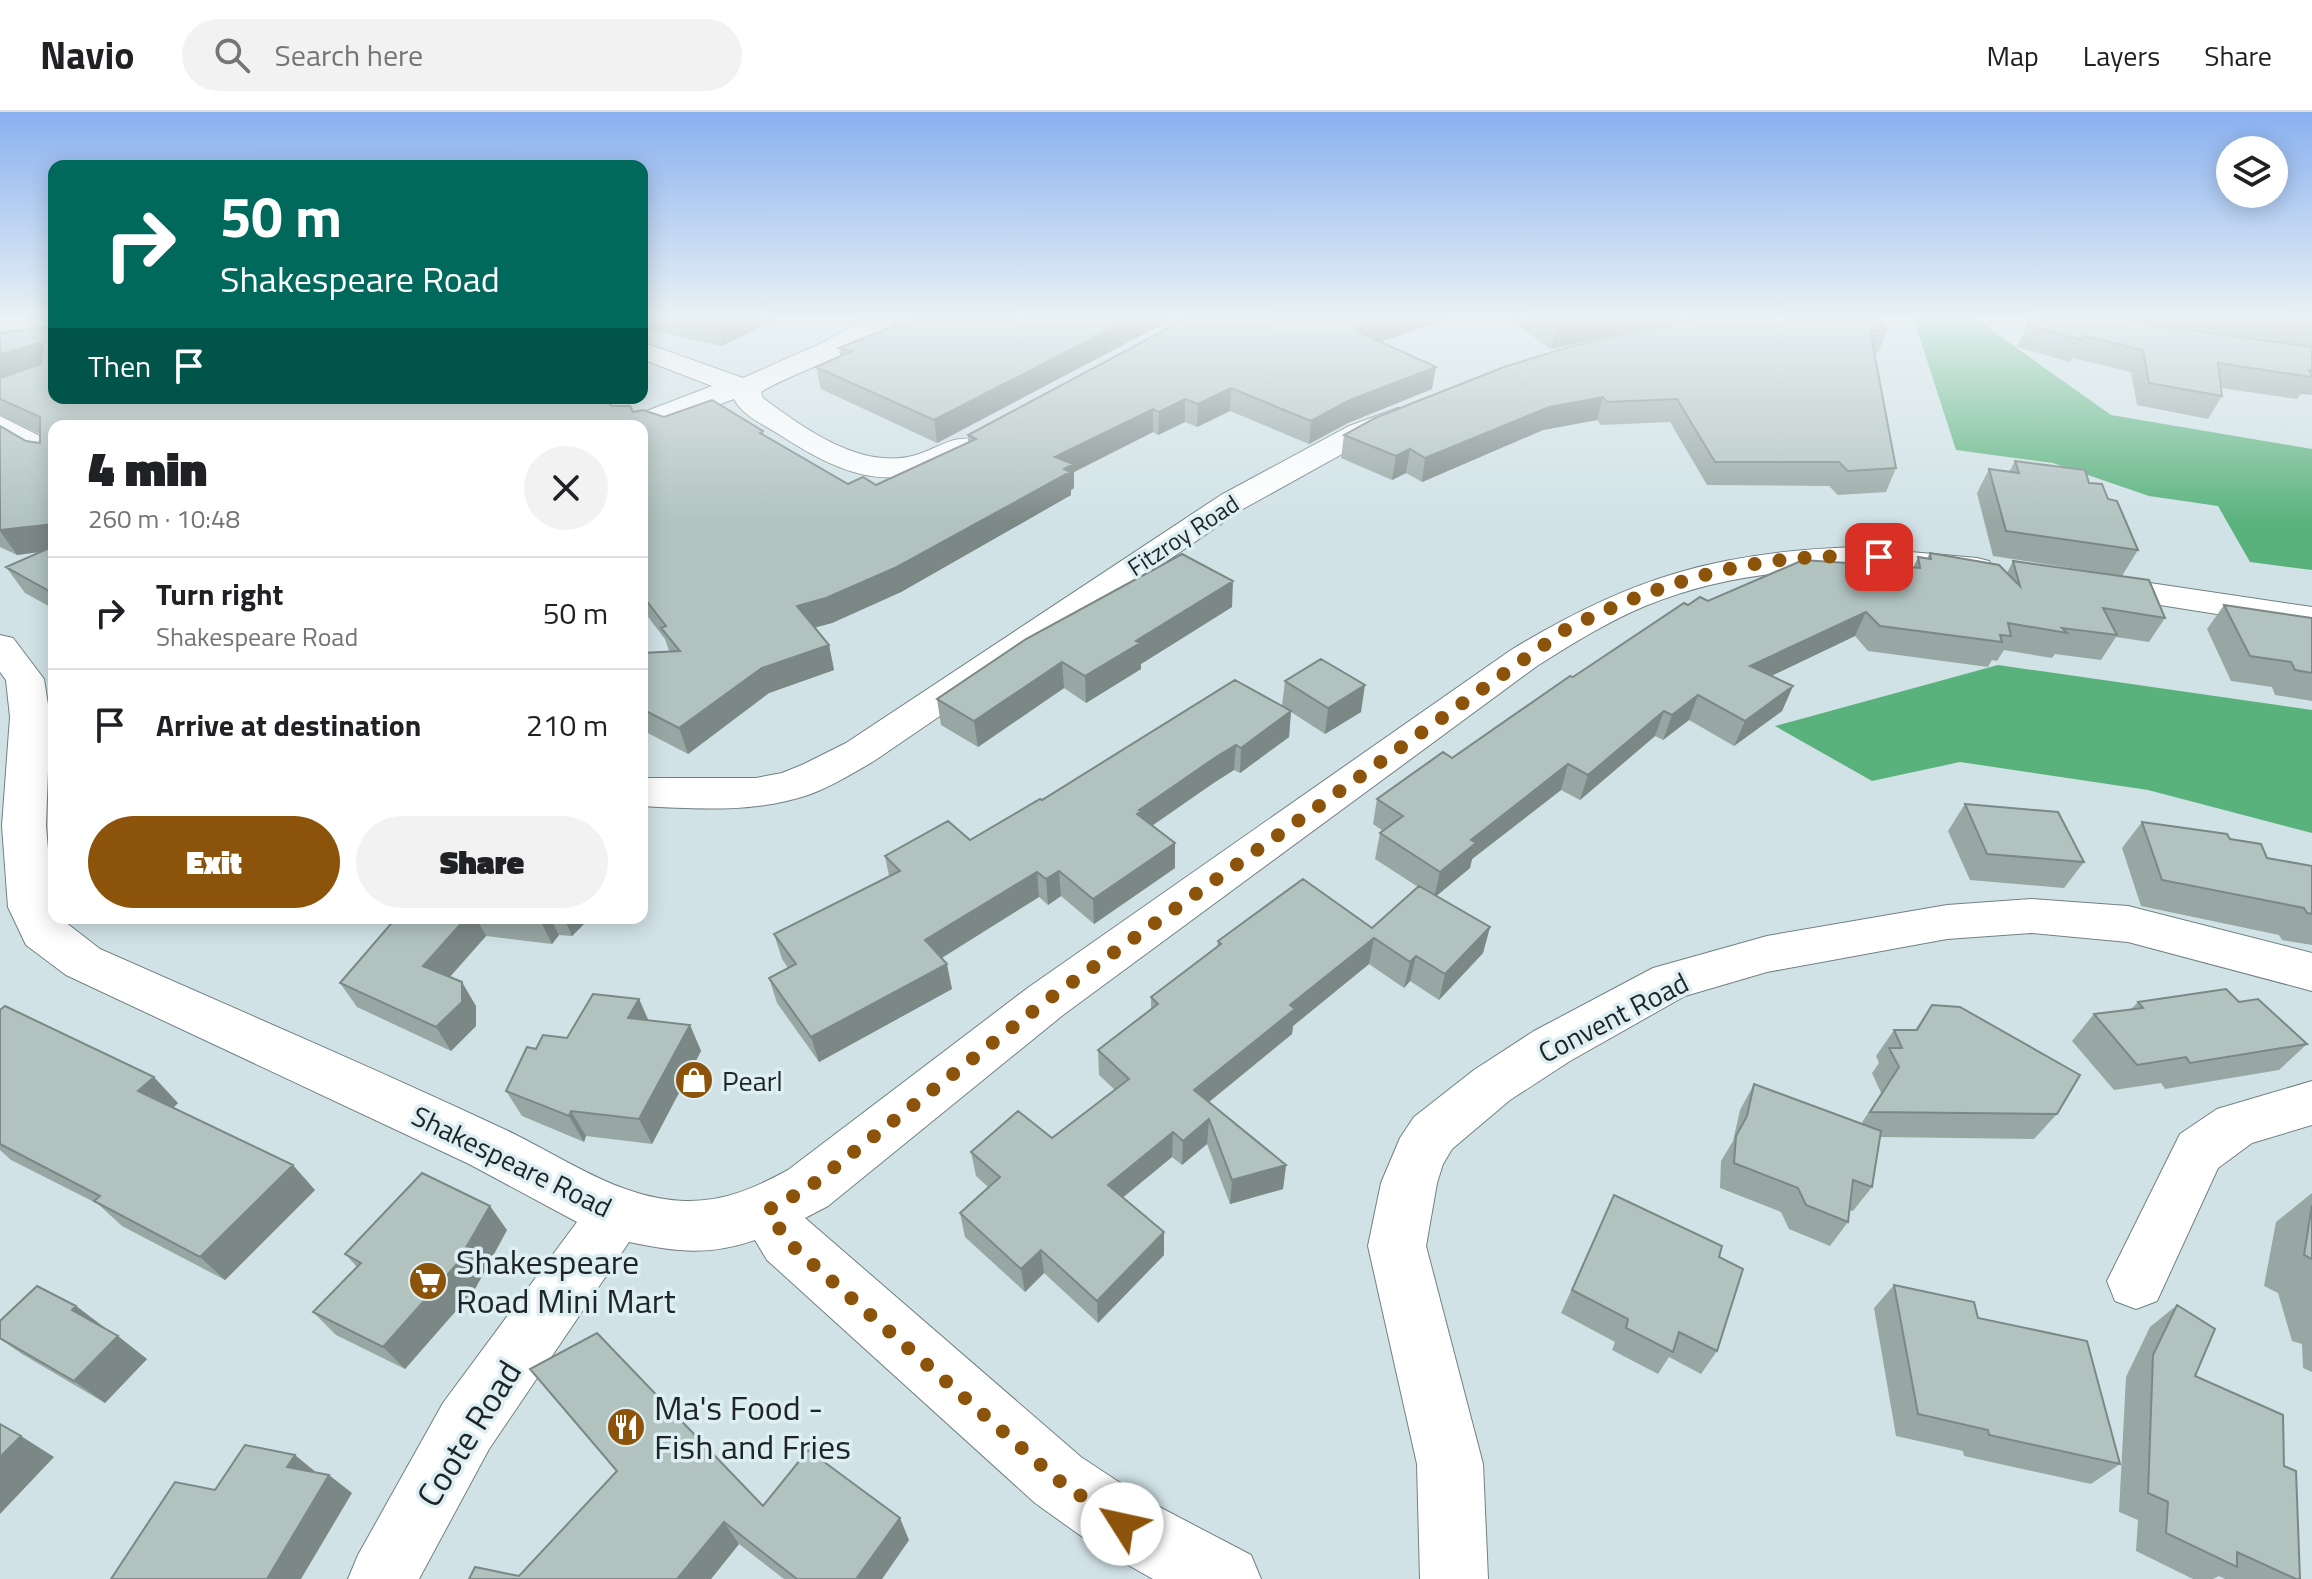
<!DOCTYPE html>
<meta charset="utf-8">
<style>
body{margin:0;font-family:"Titillium Web",sans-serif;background:#f2f2f2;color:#202124;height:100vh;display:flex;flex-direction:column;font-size:30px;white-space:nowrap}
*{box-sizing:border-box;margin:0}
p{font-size:26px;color:#757577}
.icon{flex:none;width:44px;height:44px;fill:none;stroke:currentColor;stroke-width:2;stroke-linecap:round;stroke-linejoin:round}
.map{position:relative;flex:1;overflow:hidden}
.details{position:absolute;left:48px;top:308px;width:600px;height:504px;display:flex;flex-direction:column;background:#fff;border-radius:16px;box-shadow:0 4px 20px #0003}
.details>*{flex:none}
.banner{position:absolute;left:48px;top:48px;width:600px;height:244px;border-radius:16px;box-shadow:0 4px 20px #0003;background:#00695c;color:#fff;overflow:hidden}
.controls{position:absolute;left:2216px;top:24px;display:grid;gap:16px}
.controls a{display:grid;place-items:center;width:72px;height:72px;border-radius:50%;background:#fff;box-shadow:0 4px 20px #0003;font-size:40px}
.pin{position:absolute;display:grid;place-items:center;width:68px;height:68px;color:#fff;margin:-34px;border-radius:16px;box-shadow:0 4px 12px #0006}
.me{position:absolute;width:88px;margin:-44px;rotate:305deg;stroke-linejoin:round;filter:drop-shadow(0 0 6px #0008)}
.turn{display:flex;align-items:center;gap:28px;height:168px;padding:0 40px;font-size:36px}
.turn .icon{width:104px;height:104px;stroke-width:2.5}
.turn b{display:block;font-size:56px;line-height:68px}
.then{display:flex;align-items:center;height:76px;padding:0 40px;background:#0003;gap:16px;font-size:30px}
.round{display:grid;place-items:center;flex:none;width:84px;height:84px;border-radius:42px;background:#f2f2f2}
.headline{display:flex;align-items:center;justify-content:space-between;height:136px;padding:0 40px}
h1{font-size:48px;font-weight:800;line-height:60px}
.button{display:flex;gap:16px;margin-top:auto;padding:16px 40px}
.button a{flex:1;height:92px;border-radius:48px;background:#8c540a;color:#fff;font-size:32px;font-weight:800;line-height:92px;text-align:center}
.button a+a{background:#f2f2f2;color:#202124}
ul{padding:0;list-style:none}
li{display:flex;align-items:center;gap:24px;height:112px;padding:0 40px;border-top:2px solid #e0e0e0}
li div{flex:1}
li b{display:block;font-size:30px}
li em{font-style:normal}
header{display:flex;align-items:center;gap:48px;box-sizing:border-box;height:112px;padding:0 40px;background:#fff;border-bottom:2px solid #e0e0e0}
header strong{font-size:38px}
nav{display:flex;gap:44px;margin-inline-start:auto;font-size:28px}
.search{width:560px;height:72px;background:#f2f2f2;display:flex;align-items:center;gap:20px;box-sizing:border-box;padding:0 28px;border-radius:44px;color:#757577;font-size:30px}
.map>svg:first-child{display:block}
.forest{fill:#59b27c}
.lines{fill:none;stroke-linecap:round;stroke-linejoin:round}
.minor-casing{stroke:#718084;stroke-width:2}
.minor{fill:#fff;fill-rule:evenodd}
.wall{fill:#98a7a4}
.shaded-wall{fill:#7c8886}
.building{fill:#b1c2bf;stroke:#7c8886;stroke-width:2}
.route{stroke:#8c540a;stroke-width:14;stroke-dasharray:0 25.2}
.labels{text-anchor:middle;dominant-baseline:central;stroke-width:7;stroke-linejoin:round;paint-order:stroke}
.far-street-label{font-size:24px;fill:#1f2526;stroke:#deeff3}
.street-label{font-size:28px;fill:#1f2526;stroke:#deeff3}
.poi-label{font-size:28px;fill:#1f2526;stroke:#deeff3;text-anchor:start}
.near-poi-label{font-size:34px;fill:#1f2526;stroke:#deeff3;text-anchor:start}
.near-street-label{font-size:34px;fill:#1f2526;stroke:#deeff3}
</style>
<header>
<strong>Navio</strong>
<div class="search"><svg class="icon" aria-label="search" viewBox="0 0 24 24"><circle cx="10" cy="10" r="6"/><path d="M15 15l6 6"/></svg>Search here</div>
<nav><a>Map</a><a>Layers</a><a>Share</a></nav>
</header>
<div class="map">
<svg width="2312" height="1467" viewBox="0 0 2312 1467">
<rect width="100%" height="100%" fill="#d1e2e6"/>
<path class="forest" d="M1913 205H1973L2111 303 2312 337V458L2250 450 2218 394 2149 384 2053 351 1956 338Z
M1998 553 2312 598V721L2148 678 1960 650 1872 669 1775 614Z"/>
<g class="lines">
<defs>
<path id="minor" d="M868 205H900C880 234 794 259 761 280L763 286C805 317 862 359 916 343 937 337 954 322 976 328L980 334C973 344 960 347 949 352 882 382 834 358 777 321 762 312 742 303 734 287L642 321V314H619L623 308 712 274 642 247V230L743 266 824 230Z
M1398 296 1408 299 1413 305 1408 311 1371 326 1243 397 874 649C853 661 831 675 808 683 754 701 698 697 642 694V666H756L782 661 804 652 846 631 1221 383 1349 314Z
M0 304 54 331V352L43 350 0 325Z
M1855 435 1977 446 1989 449 1994 456 1989 463 1977 466C1864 453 1752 450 1645 494 1607 510 1572 532 1537 554L1063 903 828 1094 805 1106 1081 1345 1146 1388 1251 1443 1261 1467H1153L1098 1436 1035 1391 767 1148 755 1128C708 1144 677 1140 629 1130L489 1337 419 1467H348L358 1443 443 1291 577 1110 469 1052 66 863 26 833 8 795 2 714 10 605 6 568 0 560V523L13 526 44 567 50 605 46 714 54 806H60L100 837C235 897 372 955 506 1018 563 1045 619 1087 685 1089 724 1090 755 1076 788 1058L1029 875 1511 538C1629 466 1716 440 1855 435Z
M2096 463 2312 495V517L2084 481 2078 474 2084 467Z
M2031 787 2128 794 2312 841V879L2128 830 2031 821 1947 827 1767 860 1685 884 1570 949 1510 988 1452 1037 1443 1052 1437 1071 1426 1134 1483 1352 1488 1467H1420L1417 1352 1368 1134 1381 1071 1400 1026 1414 1005 1474 958 1534 919 1653 856 1767 824 1947 793Z
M2312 969V1013L2252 1031 2218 1056 2157 1189 2136 1197 2115 1189 2107 1169 2180 1022 2217 997Z"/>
</defs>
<use href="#minor" class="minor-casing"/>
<use href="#minor" class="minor"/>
</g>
<path class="wall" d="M642 205H780L722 234 642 217Z
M1176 205 937 331 821 277 816 255 840 244 839 236 901 211Z
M1505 205H1697L1551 237Z
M1707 205 1887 219 1878 241H1874L1896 356 1886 380 1838 383 1829 374 1707 373 1670 310 1601 313 1597 308 1543 318 1422 370 1406 361 1392 368 1341 346 1344 323Z
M2033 205H2312V283L2301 282 2297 287 2221 276 2222 284 2208 307 2137 293 2131 260 2073 246 2070 250 2017 235 2027 213Z
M0 221 613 294 633 300 763 319 764 324 848 372 876 373 968 331V323L1380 230 1432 277 1348 311 1309 332 1230 299 1197 315 1185 310 1158 323 1153 320 1074 360V376L1071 378V383L901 480 832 511 815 515 829 533 834 558 769 581 688 642 642 618V541L669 539 665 527 642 497V314H54V497L25 481 6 455 41 440 17 443 0 435V314L26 329 40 331V322L0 303Z
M2015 349 2089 371 2108 387 2138 438 2122 464 1993 444 1977 381 1989 357 2009 360Z
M1930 441 2007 461 2013 449 2165 506 2149 530 2116 525 2101 548 2055 542 2052 546 2004 538 1997 549 1992 548 1988 555 1868 539 1855 524 1771 564 1793 574 1782 599 1734 634 1689 608 1663 628 1655 624 1580 688 1561 678 1472 747 1470 756 1436 784 1490 815 1483 841 1439 888 1410 869 1404 876 1369 852 1293 914 1292 922 1209 990 1286 1053 1283 1077 1230 1092 1207 1032 1182 1053 1172 1045 1123 1085 1164 1143 1098 1211 1044 1161 1025 1180 965 1125 960 1101 988 1075 976 1064 971 1040 1052 1026 1115 978 1099 963 1098 938 1151 897V885L1217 834 1218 829 1372 816 1418 775 1375 747 1380 721 1383 719 1373 712 1377 687 1452 646 1573 565 1688 493 1913 456 1918 445 1927 446Z
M2224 493 2312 506V589L2275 583 2272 575 2231 569 2207 517Z
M1232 495 1141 552V557L1086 591 1064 576 978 635 941 613 937 587Z
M1285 569 1361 600 1325 622 1291 600 1289 625 1240 661 1234 658 1215 670 1152 714 1175 756 1094 812 1061 784 1048 793 1039 785 942 846 952 877 819 950 777 891 769 866 788 856 782 847 774 822 889 764 885 744 970 728 1042 688 1282 594Z
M1965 692 2084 750 2064 776 1970 768 1948 719Z
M2142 710 2230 727 2267 746 2312 754V833L2282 828 2279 823 2141 794 2122 736Z
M396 806H590L572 824 559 823 552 832 486 824 450 865 476 894V914L451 939 357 895 340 871Z
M639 887 648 908 690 913 701 939 652 1032 586 1024 584 1030 522 1004 506 979 536 937 567 926Z
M2138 890H2239L2307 932 2279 958 2165 977 2161 971 2114 978 2072 929 2094 902 2131 897Z
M1932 893 2057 1002 2034 1027 1880 1025 1872 1075 1853 1099 1849 1098 1848 1110 1830 1134 1789 1117 1781 1100 1720 1076 1721 1049 1733 1029 1740 998 1754 972 1861 1012 1881 981 1872 961 1879 951 1876 944 1894 918H1915Z
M0 898 178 991 173 996 315 1078 225 1168 122 1114 98 1092 11 1048 0 1038Z
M2312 1081V1260L2303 1256 2302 1232 2292 1229 2278 1181 2264 1174 2276 1110Z
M1614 1083 1719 1145 1717 1239 1701 1262 1669 1245 1658 1262 1612 1238 1615 1230 1561 1201Z
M507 1118 475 1177 405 1257 336 1223 313 1200 357 1155 345 1142Z
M1894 1173 2120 1352 2091 1372 1964 1344 1963 1339 1896 1324 1874 1196Z
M2177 1193 2195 1264 2284 1354 2296 1467H2225L2219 1464 2213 1467H2193L2136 1439 2138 1408 2119 1400 2126 1265 2150 1215Z
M76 1194 147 1247 105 1291 22 1242 0 1227V1209Z
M530 1257 763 1394 909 1428 882 1467H784L739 1432 711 1467H469L519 1464 617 1360Z"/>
<path class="shaded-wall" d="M731 205H780L722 234 717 212Z
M1134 205H1176L937 331 934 308Z
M1393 205H1453L1351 240 1354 218Z
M1600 205H1697L1551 237 1556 215Z
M39 231 53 253 0 268V242Z
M1436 255 1432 277 1348 311 1309 332 1311 309 1350 288Z
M1231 276 1230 299 1197 315 1198 292Z
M1603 285 1597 308 1543 318 1422 370 1425 346 1549 295Z
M1185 287V310L1158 323 1159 300Z
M1153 297V320L1074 360V376L1071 378V383L901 480 832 511 803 519 797 494 1055 345Z
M1410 337 1406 361 1392 368 1396 344Z
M54 412V438L17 443 0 419V418Z
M1233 469 1232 495 1141 552V557L1086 591 1085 564 1136 529Z
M1866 500 1855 524 1740 579 1750 554Z
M829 533 834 558 769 581 688 642 679 616 762 556Z
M1062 550 1064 576 978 635 974 609Z
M1365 573 1361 600 1325 622 1328 596Z
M1793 574 1782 599 1734 634 1745 609Z
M1698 583 1689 608 1663 628 1672 603Z
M1291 599 1289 625 1240 661 1241 636Z
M1664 599 1655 624 1580 688 1588 663Z
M1236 633 1234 658 1215 670 1141 721 1137 702 1139 698 1216 645Z
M1568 652 1561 678 1472 747 1470 756 1434 786 1440 760 1471 728Z
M1175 731V756L1094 812 1093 787Z
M1059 759 1061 784 1048 793 1046 767Z
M1037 760 1039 785 930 853 925 828Z
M466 806H476L486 824 438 878 423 854Z
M542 806H550L559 823 552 832 540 808Z
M564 806H590L572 824Z
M1490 815 1483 841 1439 888 1445 862Z
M1374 826 1369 852 1293 914 1292 922 1193 1003 1194 978 1290 893Z
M1416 844 1410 869 1404 876 1410 850Z
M947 852 952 877 819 950 811 925Z
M462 870 476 894V914L451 939 436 915Z
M639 887 651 914 628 906Z
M690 913 701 939 652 1032 639 1007Z
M154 965 178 991 163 1005 138 979Z
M571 999 586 1024 584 1030 569 1004Z
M1209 1007 1207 1032 1182 1053 1183 1029Z
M1173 1020 1172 1045 1109 1097 1108 1073Z
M293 1053 315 1078 225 1168 200 1145Z
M1286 1053 1283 1077 1230 1092 1232 1068Z
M490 1094 507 1118 475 1177 405 1257 383 1235Z
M1164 1120V1143L1098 1211 1097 1189Z
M1041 1138 1044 1161 1025 1180 1021 1157Z
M76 1194 106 1217 72 1198Z
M118 1224 147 1247 105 1291 74 1269Z
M21 1324 54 1345 0 1402V1345Z
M295 1343 317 1361 287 1355Z
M329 1363 352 1381 301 1467H267Z
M900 1406 909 1428 882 1467H856Z
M724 1410 739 1432 711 1467H677Z"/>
<path class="building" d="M686 205H731L717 212Z
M910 205H1134L934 308 816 255 852 239 839 236 901 211Z
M1189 205H1393L1354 218 1436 255 1350 288 1311 309 1231 276 1198 292 1185 287 1159 300 1153 297 1055 345 1073 352 1064 357 1070 360 897 455 826 486 797 494 829 533 762 556 679 616 642 597V541L680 539 661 516 666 514 642 483V314H54V412L0 418V314L26 329 40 331V305L0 287V266L41 252 43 234 39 231 0 242V221L54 214V286H606L611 288 609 291 612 294H630L633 300 643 298 664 305 712 288 763 319 760 321 848 372 863 365 876 373 976 327 968 323Z
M1542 205H1600L1556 215Z
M1707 205H1877L1887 219 1870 218 1896 356 1848 359 1839 350H1715L1677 287 1607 290 1603 285 1549 295 1425 346 1410 337 1396 344 1344 323 1375 306 1504 255 1572 234Z
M2033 205H2116L2151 213 2312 235V259L2309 258 2312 265 2218 251 2222 284 2149 271 2143 238 2084 224 2082 228 2027 213Z
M2254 205H2312V213Z
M2015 349 2085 358 2089 371 2102 372 2108 387 2117 389 2138 438 2006 419 1989 357 2019 361Z
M54 434V478L51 480 6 455Z
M1930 441 1999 453 2020 474 2013 449 2149 468 2165 506 2103 496 2117 523 2062 516 2067 521 2008 511 2011 524 2000 523 2002 530 1880 514 1866 500 1750 554 1793 574 1745 609 1698 583 1672 603 1664 599 1588 663 1568 652 1471 728 1476 731 1440 760 1380 721 1403 704 1377 687 1443 640 1452 646 1570 564 1573 565 1684 491 1688 493 1700 485 1708 489 1803 448 1920 456 1918 445 1931 447Z
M1182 442 1233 469 1136 529 1140 531 1085 564 1062 550 974 609 937 587 1026 527Z
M2224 493 2312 506V561L2295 558 2291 550 2250 544Z
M1321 547 1365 573 1328 596 1285 569Z
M1235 568 1291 599 1241 636 1236 633 1216 645 1139 698 1141 699 1137 702 1175 731 1093 787 1059 759 1046 767 1037 760 925 828 947 852 811 925 769 866 796 852 774 822 900 759 885 744 948 709 970 728 1040 687 1042 688Z
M1965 692 2058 700 2084 750 1987 742Z
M2142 710 2227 722 2230 727 2261 732 2267 746 2312 754V802L2307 801 2304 796 2162 768Z
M1303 767 1372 816 1419 774 1490 815 1445 862 1416 844 1410 850 1374 826 1290 893 1295 897 1194 978 1286 1053 1232 1068 1209 1007 1183 1029 1173 1020 1108 1073 1164 1120 1097 1189 1041 1138 1021 1157 960 1101 1000 1065 971 1040 1018 999 1052 1026 1129 967 1098 938 1158 892 1151 885 1221 832 1218 829Z
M396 806H466L423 854 462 870V890L436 915 340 871Z
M2226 877 2239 890 2258 887 2307 932 2190 951 2186 945 2137 953 2094 902 2143 896 2138 890Z
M593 882 639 887 628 906 690 913 639 1007 571 999 569 1004 506 979 527 935 536 937 543 923 567 926Z
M1932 893 1960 895 2080 963 2057 1002 1870 1000 1899 955 1889 936H1902L1894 918H1917Z
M5 894 154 965 138 979 293 1053 200 1145 94 1089 100 1084 0 1032V898Z
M1754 972 1881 1019 1872 1075 1853 1068 1848 1110 1806 1093 1798 1076 1734 1051 1736 1024 1747 1004Z
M422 1061 490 1094 456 1153 383 1235 313 1200 361 1151 345 1142Z
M1614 1083 1722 1134 1719 1145 1743 1157 1717 1239 1679 1220 1673 1240 1626 1216 1628 1207 1572 1178Z
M2312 1093V1147L2304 1143Z
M1894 1173 1974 1190 1978 1206 2087 1229 2120 1352 1989 1323 1988 1318 1918 1302Z
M37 1174 76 1194 72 1198 118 1224 74 1269 0 1226V1209Z
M2177 1193 2215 1217 2195 1264 2283 1303 2284 1354 2296 1359 2300 1467H2296L2237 1440V1455L2166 1421 2168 1390 2148 1381 2153 1243Z
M597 1221 763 1394 808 1338 900 1406 856 1467H797L724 1410 677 1467H469L475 1455 519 1464 617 1359 530 1257Z
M0 1312 21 1324 0 1345Z
M245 1333 295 1343 287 1355 329 1363 267 1467H111L175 1370 215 1378Z"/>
<linearGradient id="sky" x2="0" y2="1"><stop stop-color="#89b0f0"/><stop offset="0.5" stop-color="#eaf2f4"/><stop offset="1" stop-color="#eaf2f4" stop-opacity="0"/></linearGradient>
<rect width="2312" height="411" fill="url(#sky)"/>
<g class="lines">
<path class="route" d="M1122 1412 1058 1368 808 1148 787 1129 768 1098 808 1076 1046 889 1565 518C1667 466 1764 439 1879 445"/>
</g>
<defs>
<symbol id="shop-disc" viewBox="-11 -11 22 22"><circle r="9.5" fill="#8c540a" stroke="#deeff3"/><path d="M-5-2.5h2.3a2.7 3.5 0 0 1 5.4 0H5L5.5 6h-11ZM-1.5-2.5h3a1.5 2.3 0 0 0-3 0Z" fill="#fff"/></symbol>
<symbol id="supermarket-disc" viewBox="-11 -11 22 22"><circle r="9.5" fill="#8c540a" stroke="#deeff3"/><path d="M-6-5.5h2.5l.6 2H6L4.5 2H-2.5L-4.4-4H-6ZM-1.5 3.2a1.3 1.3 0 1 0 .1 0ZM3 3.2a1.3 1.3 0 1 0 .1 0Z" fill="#fff"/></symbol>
<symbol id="restaurant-disc" viewBox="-11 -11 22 22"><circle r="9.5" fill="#8c540a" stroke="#deeff3"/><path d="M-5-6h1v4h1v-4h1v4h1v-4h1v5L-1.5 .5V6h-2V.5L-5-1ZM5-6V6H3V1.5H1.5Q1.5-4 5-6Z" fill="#fff"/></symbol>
</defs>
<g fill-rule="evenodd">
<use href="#shop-disc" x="672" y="946" width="44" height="44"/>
<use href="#supermarket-disc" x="406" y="1147" width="44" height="44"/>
<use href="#restaurant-disc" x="604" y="1293" width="44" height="44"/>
</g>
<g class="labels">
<g class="far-street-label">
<text transform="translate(1183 423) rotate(-33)">Fitzroy Road</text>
</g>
<g class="street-label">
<text transform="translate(1613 905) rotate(-27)">Convent Road</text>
<text transform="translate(512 1049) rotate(26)">Shakespeare Road</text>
</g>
<g class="poi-label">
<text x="722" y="968">Pearl</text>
</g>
<g class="near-poi-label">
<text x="456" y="1149">Shakespeare<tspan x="456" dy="39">Road Mini Mart</tspan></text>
<text x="654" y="1295">Ma's Food -<tspan x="654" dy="39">Fish and Fries</tspan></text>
</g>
<g class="near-street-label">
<text transform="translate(468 1321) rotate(-58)">Coote Road</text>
</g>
</g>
</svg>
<div class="controls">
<a><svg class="icon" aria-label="layers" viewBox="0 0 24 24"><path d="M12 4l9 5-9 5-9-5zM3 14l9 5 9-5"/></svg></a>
</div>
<div class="pin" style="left:1879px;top:445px;background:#d93025"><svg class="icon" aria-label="arrive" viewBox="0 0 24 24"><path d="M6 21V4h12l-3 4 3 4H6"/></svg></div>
<svg class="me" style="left:1122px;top:1412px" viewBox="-20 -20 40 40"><circle r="19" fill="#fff"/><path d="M0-13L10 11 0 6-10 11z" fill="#8c540a"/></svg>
<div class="banner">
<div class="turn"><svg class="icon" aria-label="right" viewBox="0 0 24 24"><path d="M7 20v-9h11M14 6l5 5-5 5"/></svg><div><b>50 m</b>Shakespeare Road</div></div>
<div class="then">Then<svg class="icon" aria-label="arrive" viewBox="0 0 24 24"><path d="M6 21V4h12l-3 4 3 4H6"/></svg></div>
</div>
<section class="details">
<div class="headline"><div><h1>4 min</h1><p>260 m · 10:48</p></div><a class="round"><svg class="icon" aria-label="close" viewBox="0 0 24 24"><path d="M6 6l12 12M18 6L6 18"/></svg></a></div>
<ul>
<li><svg class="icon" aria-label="right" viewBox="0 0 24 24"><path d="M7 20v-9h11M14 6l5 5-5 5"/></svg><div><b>Turn right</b><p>Shakespeare Road</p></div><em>50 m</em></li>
<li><svg class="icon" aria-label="arrive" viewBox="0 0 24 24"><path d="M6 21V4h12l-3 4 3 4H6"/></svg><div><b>Arrive at destination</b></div><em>210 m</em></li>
</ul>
<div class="button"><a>Exit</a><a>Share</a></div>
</section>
</div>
